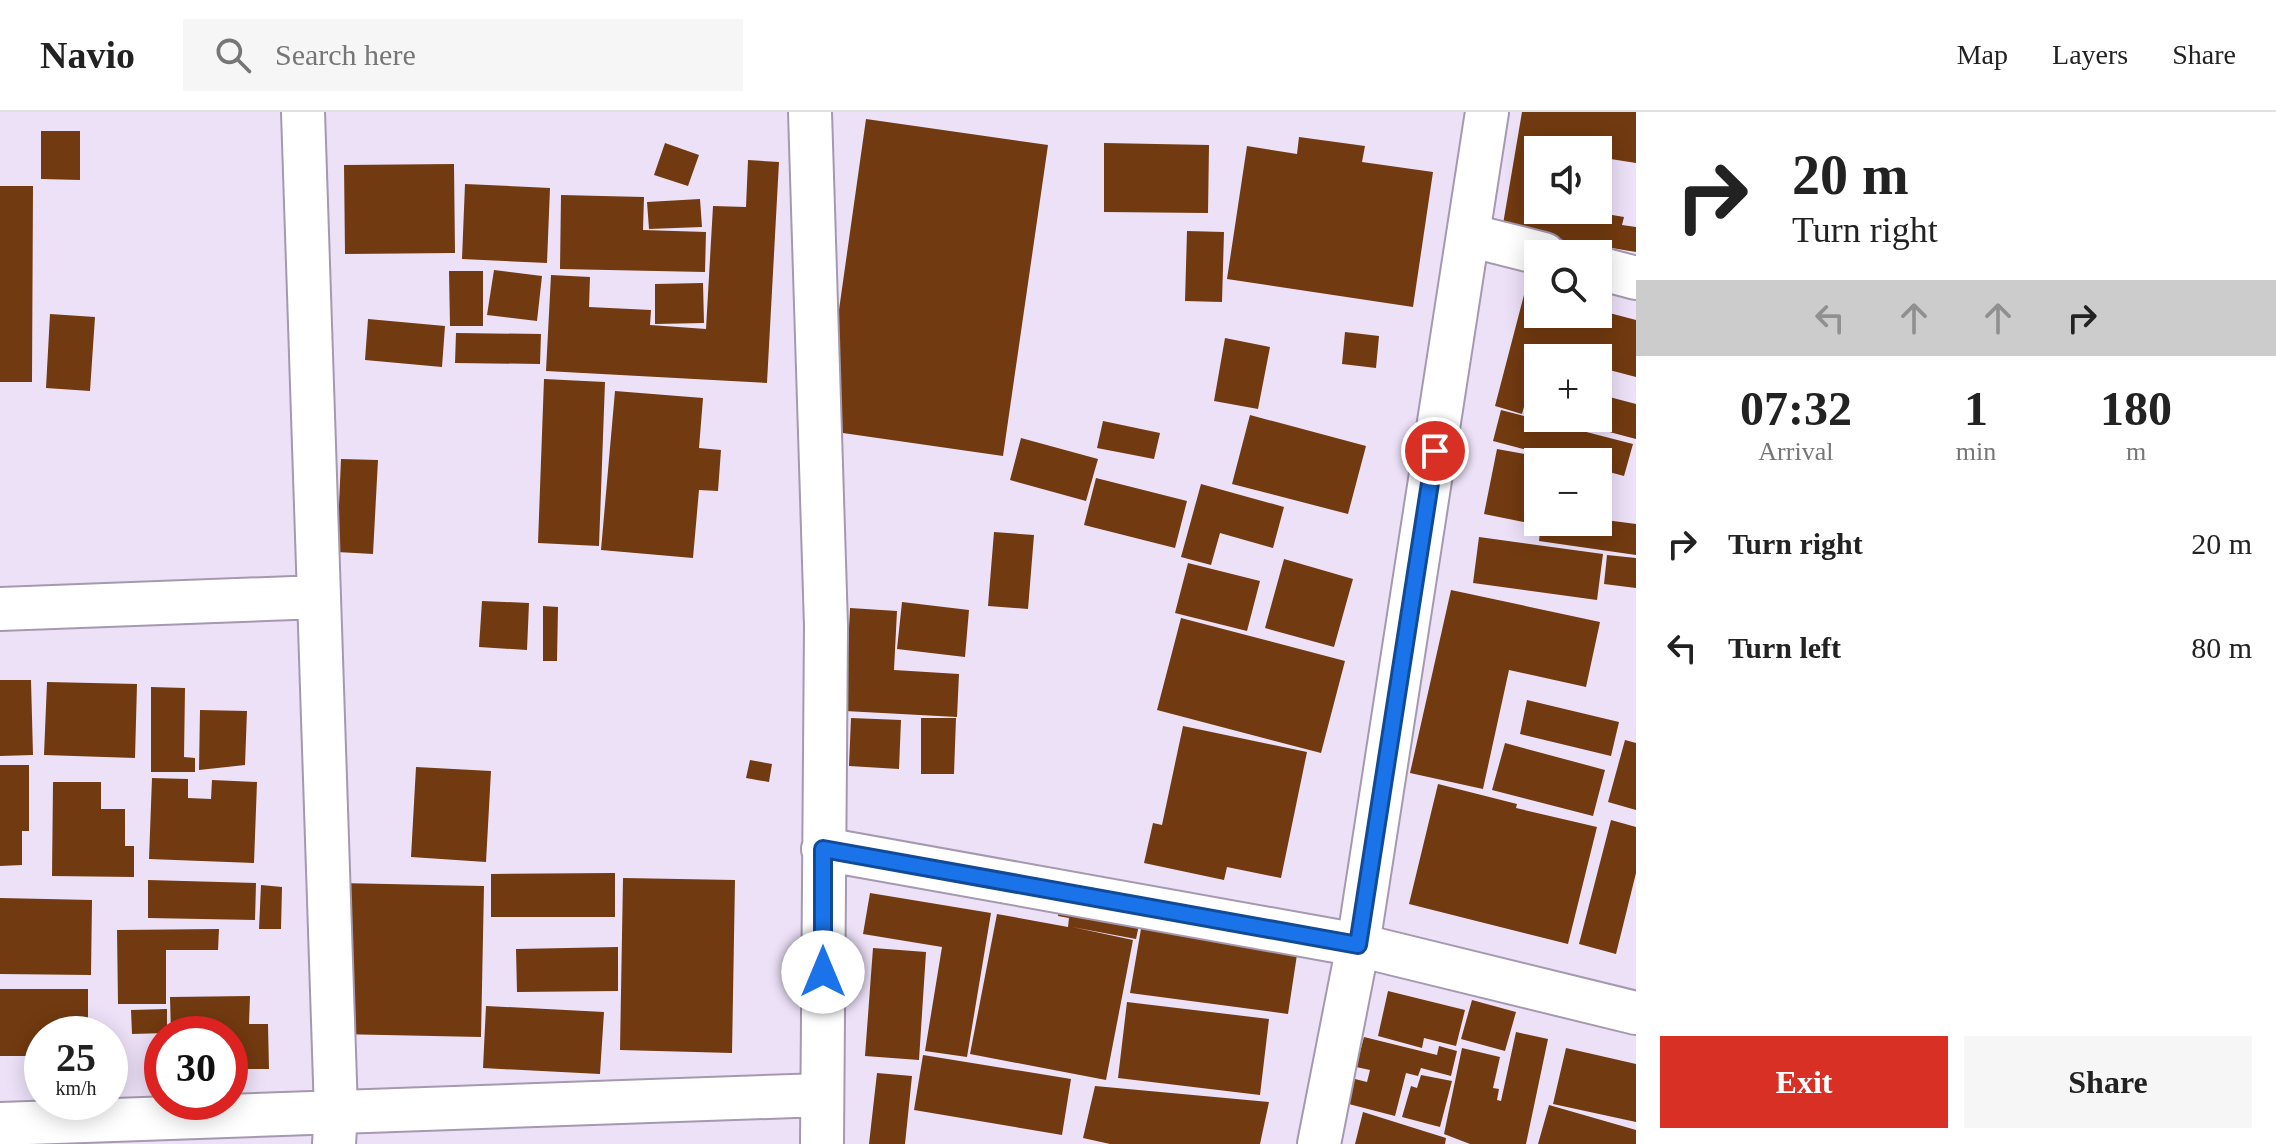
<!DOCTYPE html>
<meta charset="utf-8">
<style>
body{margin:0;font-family:Georgia,serif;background:#f6f6f6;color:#222;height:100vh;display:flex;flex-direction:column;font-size:30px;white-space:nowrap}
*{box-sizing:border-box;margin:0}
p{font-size:26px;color:#767676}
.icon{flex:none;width:44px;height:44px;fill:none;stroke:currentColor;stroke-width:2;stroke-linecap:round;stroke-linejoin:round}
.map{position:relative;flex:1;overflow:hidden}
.details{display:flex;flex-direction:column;background:#fff;width:640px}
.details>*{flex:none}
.banner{background:#fff;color:#222;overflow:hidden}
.tools{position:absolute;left:1524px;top:24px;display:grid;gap:16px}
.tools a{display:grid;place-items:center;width:88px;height:88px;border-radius:0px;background:#fff;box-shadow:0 4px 20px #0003;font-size:40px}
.speed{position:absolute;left:24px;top:904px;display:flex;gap:16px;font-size:40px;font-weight:700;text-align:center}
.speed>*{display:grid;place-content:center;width:104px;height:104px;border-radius:50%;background:#fff;box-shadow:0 4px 20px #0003;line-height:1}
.speed small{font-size:20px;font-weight:400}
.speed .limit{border:12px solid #d22;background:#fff;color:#111}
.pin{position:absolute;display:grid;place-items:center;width:68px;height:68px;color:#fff;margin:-34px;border:4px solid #fff;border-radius:50%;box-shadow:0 2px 8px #0007}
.me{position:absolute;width:88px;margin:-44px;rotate:0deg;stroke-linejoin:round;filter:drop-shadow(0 0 6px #0008)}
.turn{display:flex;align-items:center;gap:28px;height:168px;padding:0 24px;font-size:36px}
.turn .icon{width:104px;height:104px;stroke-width:2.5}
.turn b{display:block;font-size:56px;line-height:68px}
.lanes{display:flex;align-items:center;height:76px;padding:0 24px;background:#0003;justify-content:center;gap:40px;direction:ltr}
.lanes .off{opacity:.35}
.eta{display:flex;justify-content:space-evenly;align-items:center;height:136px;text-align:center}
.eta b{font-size:48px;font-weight:600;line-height:56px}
.action{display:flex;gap:16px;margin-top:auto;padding:16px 24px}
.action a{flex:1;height:92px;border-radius:0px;background:#d93025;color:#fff;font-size:32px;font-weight:600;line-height:92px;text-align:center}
.action a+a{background:#f6f6f6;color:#222}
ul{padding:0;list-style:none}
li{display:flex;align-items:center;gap:24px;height:104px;padding:0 24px}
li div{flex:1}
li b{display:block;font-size:30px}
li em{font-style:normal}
header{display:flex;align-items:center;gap:48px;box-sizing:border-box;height:112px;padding:0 40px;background:#fff;border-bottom:2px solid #e0e0e0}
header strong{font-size:38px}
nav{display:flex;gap:44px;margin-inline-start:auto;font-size:28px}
.search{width:560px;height:72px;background:#f6f6f6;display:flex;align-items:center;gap:20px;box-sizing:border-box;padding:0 28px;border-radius:0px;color:#767676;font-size:30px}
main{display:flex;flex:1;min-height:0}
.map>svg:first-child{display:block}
.building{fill:#723a10}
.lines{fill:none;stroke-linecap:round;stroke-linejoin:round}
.minor-casing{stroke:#a499ae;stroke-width:46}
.minor{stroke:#fff;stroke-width:42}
.route-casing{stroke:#114b97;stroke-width:20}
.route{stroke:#1a73e8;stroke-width:14}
</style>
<header>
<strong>Navio</strong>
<div class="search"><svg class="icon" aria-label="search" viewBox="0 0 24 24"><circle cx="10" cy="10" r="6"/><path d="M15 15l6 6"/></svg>Search here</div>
<nav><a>Map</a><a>Layers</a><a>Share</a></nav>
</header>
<main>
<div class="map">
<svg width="1636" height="1032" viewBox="0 0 1636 1032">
<rect width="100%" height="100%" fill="#ede1f8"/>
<path class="building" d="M1522 0H1636V51L1598 45V38H1538V98H1583L1624 105 1622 113 1636 115V140L1502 118Z
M866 7 1048 33 1003 344 822 318Z
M41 19H80V68L41 67Z
M1299 25 1365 34 1362 50 1433 60 1413 195 1227 167 1247 34 1297 42Z
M665 31 699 43 688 74 654 63Z
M1104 31 1209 33 1208 101 1104 100Z
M748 48 779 50 767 271 546 259 551 163 590 165 589 195 651 198 650 213 706 217 713 94 746 95Z
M454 52 455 141 345 142 344 53Z
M465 72 550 76 547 151 462 147Z
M0 74H33L32 270H0Z
M561 83 644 85 643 118 706 120 705 160 560 157Z
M700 87 702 115 649 117 647 90Z
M1187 119 1224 120 1222 190 1185 189Z
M494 158 542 164 537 209 487 203Z
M449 159H483V214H450Z
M703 171 704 211 655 212V172Z
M1525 179 1538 182V202H1598V198L1636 208V265L1598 255V246H1564L1539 239 1522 302 1495 294Z
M50 202 95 205 90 279 46 276Z
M368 207 445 214 442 255 365 248Z
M1345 220 1379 224 1376 256 1342 252Z
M456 221 541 222 540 252 455 251Z
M1225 226 1270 235 1258 297 1214 289Z
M1534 266 1538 267V301L1526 298Z
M544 267 605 270 599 434 538 431Z
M615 279 703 286 699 336 721 338 718 379 699 378 693 446 601 438Z
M1598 282 1636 292V327L1560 307 1598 306Z
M1501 298 1633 332 1624 364 1598 357V350H1572L1493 329Z
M1250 303 1366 334 1348 402 1232 372Z
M1103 309 1160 321 1154 347 1097 336Z
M1021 326 1098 347 1086 389 1010 368Z
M1497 337 1551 347 1550 350H1538V413L1484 402Z
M341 347 378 348 373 442 337 440Z
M1096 366 1187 389 1175 436 1084 413Z
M1201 372 1284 395 1273 436 1220 421 1211 453 1181 445Z
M1598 407 1636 412V443L1539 429 1541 410H1598Z
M994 420 1034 423 1028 497 988 494Z
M1479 425 1603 442 1597 488 1473 471Z
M1607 443 1636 446V476L1604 472Z
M1284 447 1353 467 1334 535 1265 516Z
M1188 451 1260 469 1247 519 1175 501Z
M1451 478 1600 510 1586 575 1509 558 1483 677 1410 661Z
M482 489 529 491 527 538 479 535Z
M902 490 969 498 965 545 897 537Z
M543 494 558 495 557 549H543Z
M850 496 897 499 894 558 959 562 957 605 845 599Z
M1181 506 1345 549 1321 641 1157 598Z
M0 568H31L33 643 0 644Z
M47 570 137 572 135 646 44 643Z
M151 575 185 576 184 645 195 646V660H151Z
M1527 588 1619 610 1611 644 1520 622Z
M200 598 247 599 245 653 199 658Z
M851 606 901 608 899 657 849 654Z
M921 606H956L954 662H921Z
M1183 614 1307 640 1281 766 1227 755 1224 768 1144 751 1153 711 1162 713Z
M1625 628 1636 631V698L1608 690Z
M1505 631 1605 658 1593 704 1492 678Z
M750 648 772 652 769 670 746 666Z
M0 653H29V719H22V753L0 754Z
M416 655 491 659 486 750 411 745Z
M152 666 188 667V686L211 687 212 668 257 670 254 751 149 747Z
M53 670H101V697H125V734H134V765L52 764Z
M1438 672 1517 692 1516 696 1597 715 1568 832 1409 792Z
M1611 708 1636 715V761L1616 842 1579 832Z
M615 761V805H491V762Z
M623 766 735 768 732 941 620 938Z
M148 768 256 771 255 808 148 806Z
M339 771 484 774 481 925 336 922Z
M261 773 282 775 281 817H259Z
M870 781 991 801 967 945 925 939 942 835 863 822Z
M1062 783 1142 799 1136 827 1072 815 1133 828 1106 968 970 942 997 802 1068 815 1069 806 1058 804Z
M0 786 92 788 91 863 0 862Z
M1142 811 1298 836 1288 902 1130 881Z
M219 817 218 838H166V892H118L117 818Z
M618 835V879L517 880 516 837Z
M873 836 926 840 919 948 865 944Z
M0 877H88V922H42V944H0Z
M1388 879 1465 898 1456 934 1424 926 1422 936 1378 924Z
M250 884 249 912H268L269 957H230V922H171L170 885Z
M1472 888 1516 900 1505 939 1461 927Z
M1127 890 1269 907 1260 983 1118 966Z
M486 894 604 900 600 962 483 956Z
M167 897V921L132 922 131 898Z
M1516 920 1548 927 1526 1032H1470L1444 1022 1462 936 1500 945 1493 976 1499 977 1497 988 1501 989Z
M1364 925 1437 943 1439 934 1457 939 1451 964 1421 956 1418 964 1406 961 1395 1004 1341 990 1345 975 1352 976 1355 967 1367 970 1370 958 1356 955Z
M1566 936 1636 952V1010L1553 992Z
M923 943 1071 967 1062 1023 914 998Z
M877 961 912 964 905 1032H869Z
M1421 963 1452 969 1440 1015 1402 1005 1411 974 1417 976Z
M1095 974 1269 990 1260 1032H1110L1083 1026Z
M1549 993 1636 1018V1032H1538Z
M1363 1000 1446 1026 1445 1032H1355Z"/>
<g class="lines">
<defs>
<path id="minor" d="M303 0 336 1000 334 1032
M810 0 826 514 822 1032
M1468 123 1544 142
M1598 156 1636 166
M0 497 319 485
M823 737 1358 833 1636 901
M0 1012 822 983
M1319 1032 1358 833 1487 0"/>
</defs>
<use href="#minor" class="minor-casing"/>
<use href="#minor" class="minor"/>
</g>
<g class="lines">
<defs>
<path id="route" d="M823 860V737L1358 833 1435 339"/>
</defs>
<use href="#route" class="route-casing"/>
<use href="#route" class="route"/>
</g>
</svg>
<div class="tools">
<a><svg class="icon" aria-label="sound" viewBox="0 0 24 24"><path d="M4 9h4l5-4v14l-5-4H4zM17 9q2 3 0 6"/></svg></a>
<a><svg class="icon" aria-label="search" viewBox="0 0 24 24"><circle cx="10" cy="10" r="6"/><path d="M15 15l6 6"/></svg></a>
<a>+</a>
<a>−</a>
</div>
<div class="speed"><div>25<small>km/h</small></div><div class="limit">30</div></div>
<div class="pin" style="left:1435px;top:339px;background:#d93025"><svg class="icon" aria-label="arrive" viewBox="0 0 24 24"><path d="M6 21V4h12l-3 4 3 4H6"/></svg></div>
<svg class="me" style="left:823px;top:860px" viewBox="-20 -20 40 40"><circle r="19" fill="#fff"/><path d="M0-13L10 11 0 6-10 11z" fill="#1a73e8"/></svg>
</div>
<section class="details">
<div class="banner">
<div class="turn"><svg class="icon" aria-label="right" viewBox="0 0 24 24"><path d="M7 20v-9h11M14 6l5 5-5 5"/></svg><div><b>20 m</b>Turn right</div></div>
<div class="lanes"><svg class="icon off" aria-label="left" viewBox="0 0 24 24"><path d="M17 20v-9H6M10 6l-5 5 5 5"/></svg><svg class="icon off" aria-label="ahead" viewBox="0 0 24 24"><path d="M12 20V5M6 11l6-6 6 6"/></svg><svg class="icon off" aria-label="ahead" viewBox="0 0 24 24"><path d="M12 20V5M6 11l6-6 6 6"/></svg><svg class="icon" aria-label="right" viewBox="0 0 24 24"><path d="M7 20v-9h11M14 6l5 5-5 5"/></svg></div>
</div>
<div class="eta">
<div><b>07:32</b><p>Arrival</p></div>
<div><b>1</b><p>min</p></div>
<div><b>180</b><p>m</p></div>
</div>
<ul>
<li><svg class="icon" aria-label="right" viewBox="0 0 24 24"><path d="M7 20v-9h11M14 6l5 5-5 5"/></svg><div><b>Turn right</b></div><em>20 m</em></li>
<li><svg class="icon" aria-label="left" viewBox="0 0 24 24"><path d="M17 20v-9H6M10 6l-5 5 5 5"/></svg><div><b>Turn left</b></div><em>80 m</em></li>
</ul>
<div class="action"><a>Exit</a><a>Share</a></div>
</section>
</main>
